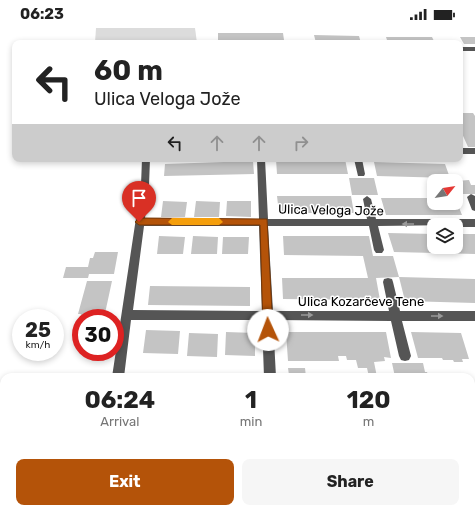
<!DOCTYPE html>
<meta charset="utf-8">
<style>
body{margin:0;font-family:Rubik,sans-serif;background:#f6f6f6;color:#222;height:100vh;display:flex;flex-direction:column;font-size:15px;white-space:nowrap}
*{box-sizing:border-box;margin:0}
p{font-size:13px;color:#767676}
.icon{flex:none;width:22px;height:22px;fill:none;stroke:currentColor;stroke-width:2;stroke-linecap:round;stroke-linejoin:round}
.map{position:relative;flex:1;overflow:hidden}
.panel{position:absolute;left:0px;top:345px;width:475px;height:140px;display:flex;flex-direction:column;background:#fff;border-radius:12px 12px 0 0;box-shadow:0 2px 6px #0003}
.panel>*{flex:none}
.top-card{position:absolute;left:12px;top:12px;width:451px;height:122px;border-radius:8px;box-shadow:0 2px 6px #0003;background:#fff;color:#222;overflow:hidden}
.needle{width:26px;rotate:60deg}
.fabs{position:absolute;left:427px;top:146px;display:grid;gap:8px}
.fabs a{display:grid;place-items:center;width:36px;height:36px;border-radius:8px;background:#fff;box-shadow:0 2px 6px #0003;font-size:20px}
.speed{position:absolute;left:12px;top:281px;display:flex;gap:8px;font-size:20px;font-weight:700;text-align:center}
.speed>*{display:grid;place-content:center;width:52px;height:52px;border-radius:50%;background:#fff;box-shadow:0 2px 6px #0003;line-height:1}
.speed small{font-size:10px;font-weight:400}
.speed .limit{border:6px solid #d22;background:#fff;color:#111}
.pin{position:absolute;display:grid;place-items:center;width:34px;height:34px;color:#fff;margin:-41px -17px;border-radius:50% 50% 50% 0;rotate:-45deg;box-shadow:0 0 4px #0007}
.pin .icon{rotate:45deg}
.me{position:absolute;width:44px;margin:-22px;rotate:358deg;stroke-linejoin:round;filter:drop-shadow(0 0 3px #0008)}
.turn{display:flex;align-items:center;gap:14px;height:84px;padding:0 16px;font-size:18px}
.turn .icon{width:52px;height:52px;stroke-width:2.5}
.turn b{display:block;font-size:28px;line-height:34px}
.lanes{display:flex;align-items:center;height:38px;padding:0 16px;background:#0003;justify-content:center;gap:20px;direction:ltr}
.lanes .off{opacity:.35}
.eta{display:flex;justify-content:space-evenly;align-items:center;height:68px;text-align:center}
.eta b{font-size:24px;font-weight:700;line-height:28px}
.action{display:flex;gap:8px;margin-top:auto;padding:8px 16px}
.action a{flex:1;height:46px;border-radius:8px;background:#b45309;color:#fff;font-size:16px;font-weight:700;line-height:46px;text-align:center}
.action a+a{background:#f6f6f6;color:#222}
.status{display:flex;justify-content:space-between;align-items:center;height:28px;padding:0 20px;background:#fff;direction:ltr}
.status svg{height:11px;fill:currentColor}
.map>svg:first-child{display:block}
.green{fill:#dcdcdc}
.building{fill:#c4c4c4}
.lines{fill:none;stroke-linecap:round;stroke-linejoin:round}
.minor{fill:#555;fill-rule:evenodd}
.oneway{fill:#999}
.route{fill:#b45309;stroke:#753606}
.slow{fill:#f59e0b}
.labels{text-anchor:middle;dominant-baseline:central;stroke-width:3;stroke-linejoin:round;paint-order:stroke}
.street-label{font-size:13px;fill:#000;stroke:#fff}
</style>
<div class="status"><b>06:23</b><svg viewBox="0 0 49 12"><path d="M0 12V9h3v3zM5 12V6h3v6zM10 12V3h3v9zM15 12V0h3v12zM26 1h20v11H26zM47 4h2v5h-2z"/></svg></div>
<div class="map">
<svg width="475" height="485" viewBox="0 0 475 485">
<rect width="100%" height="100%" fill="#fff"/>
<path class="green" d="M96 0H195L197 15H95Z"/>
<path class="building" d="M218 5H283L284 12H218Z
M314 7 359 8 361 15H316Z
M386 9H432L435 15H388Z
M460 9H475V16H464Z
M460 85H473L475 88V119H468L460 101Z
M276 131H345L348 146H277Z
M253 133 254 146 164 148 165 136Z
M374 134 445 136 450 150 377 148Z
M349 150H374L378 167H352Z
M469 152 471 157H475V166H457L456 153Z
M277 168H351L354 185H279Z
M381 170H434V175H456V172L462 187H386Z
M163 173 187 174 185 189H161Z
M196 173 220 174 219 189H194Z
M227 173H251V189L226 188Z
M388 205 434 206V219H456V206H475V226L394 224Z
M159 208 185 209 183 226H157Z
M193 208 218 209 217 226H191Z
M283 208H369L373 228H393L399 249 376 250 380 272 283 271 282 250H368L363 228 284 227Z
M223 209H249L248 226H222Z
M95 224H118L114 246H89L88 250H63L66 239H88L90 230H93Z
M399 249 475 251V275L405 273Z
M87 253H112L104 290H81V300H78L81 286H78Z
M150 258 250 259V278L148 277Z
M146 302 180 303 178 326 143 325Z
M226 304 255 305V328L225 327Z
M286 304H386L391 330 384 329 385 333 374 334 377 349H369L367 340H358L356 332H347L346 328H338L339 333H288Z
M411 304 461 305 469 331H462L463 334H454L453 332H443L442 330H418Z
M189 305 218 306 217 329 187 328Z
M392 335H423L425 344H427L429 349H395Z
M288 340H305L306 349 289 347Z
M471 362 475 370V401H471Z
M471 438H475V473H471Z
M422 481H454L455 485H423Z"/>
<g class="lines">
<path class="minor" d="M460 19H475V23H460Z
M460 120H475V126H460Z
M142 131H150L149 157 145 190 259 191 257 131H265L268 191H367L363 171 367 168 371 171 376 191H475V199H456V197L378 198 384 222 382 225H376L374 222 369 198H268L273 283H389L383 254 384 251 388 250 392 251 393 254 400 283H475V293H402L411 328 409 332 405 333 401 332 399 328 391 293 273 292 276 349H264L262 292H131L124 349H112L141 157ZM144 198H259L262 283 133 282Z
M354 131H362L365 146 364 148H358Z
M471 166 475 168V183L472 182 467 169Z
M471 412H475V424H471Z
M94 481H108V485H94Z
M267 481H281V485H267Z"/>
</g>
<defs><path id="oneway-solid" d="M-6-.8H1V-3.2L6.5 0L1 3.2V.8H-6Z"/></defs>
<g class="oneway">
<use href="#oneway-solid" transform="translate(408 196) rotate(180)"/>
<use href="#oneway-solid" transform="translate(307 287)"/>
<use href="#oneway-solid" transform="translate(437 288)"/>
</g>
<path class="route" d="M139 190 267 191 273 302 272 306 268 307 265 306 263 302 260 197H139L135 194Z"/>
<path class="slow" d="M172 190H219L223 194 219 197H172L168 194Z"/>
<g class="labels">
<g class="street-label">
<text transform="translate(331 182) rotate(1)">Ulica Veloga Jože</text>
<text x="361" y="273">Ulica Kozarčeve Tene</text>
</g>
</g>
</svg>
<div class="fabs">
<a><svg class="needle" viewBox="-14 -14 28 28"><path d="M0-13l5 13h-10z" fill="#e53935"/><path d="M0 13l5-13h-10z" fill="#767676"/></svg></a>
<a><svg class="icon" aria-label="layers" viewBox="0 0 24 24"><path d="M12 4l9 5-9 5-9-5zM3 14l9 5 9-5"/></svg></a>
</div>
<div class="speed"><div>25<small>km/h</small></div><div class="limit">30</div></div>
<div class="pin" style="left:139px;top:194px;background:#d93025"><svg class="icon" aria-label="arrive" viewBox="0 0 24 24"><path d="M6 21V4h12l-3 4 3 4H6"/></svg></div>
<svg class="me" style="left:268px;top:302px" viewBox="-20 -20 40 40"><circle r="19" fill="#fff"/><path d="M0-13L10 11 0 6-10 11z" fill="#b45309"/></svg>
<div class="top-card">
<div class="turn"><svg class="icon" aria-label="left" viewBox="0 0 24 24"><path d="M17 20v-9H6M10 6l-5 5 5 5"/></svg><div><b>60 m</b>Ulica Veloga Jože</div></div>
<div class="lanes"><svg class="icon" aria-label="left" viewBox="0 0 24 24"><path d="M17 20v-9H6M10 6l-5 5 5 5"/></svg><svg class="icon off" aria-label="ahead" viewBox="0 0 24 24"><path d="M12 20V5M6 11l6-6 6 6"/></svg><svg class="icon off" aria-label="ahead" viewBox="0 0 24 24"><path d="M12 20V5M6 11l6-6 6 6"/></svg><svg class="icon off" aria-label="right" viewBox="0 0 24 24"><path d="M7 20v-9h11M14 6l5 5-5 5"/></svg></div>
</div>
<section class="panel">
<div class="eta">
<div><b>06:24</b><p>Arrival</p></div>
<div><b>1</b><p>min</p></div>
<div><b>120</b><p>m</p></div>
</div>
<div class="action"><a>Exit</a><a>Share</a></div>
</section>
</div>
